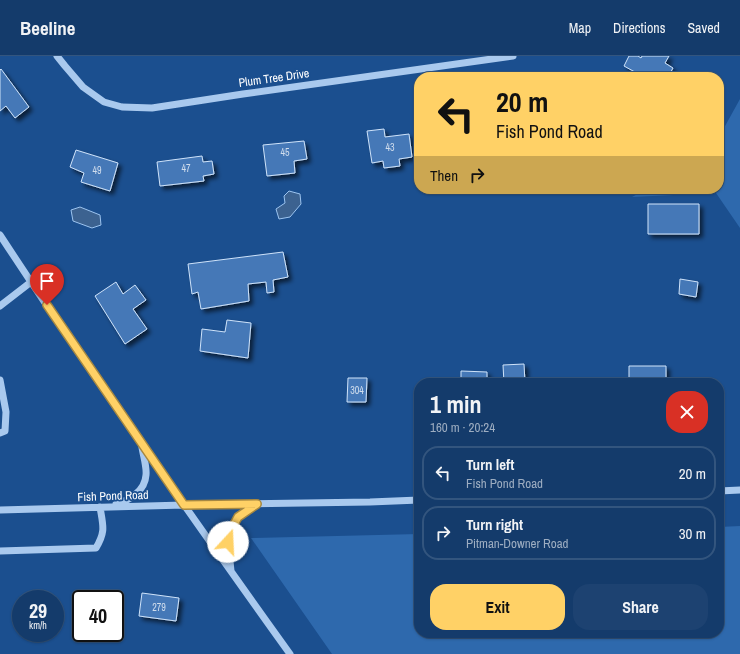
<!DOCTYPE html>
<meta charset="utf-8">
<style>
body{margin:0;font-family:"Archivo Narrow",sans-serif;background:#1d4271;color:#f1f3f6;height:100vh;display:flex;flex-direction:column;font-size:15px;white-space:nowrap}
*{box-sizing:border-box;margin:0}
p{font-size:13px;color:#9dadc1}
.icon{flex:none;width:22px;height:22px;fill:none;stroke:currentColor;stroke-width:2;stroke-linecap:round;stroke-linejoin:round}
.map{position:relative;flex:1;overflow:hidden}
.panel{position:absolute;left:414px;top:322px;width:310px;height:260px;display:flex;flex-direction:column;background:#143b6b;border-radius:16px;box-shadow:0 1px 3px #0004,0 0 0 1px #33557e}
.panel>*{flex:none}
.banner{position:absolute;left:414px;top:16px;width:310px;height:122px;border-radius:16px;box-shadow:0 1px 3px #0004,0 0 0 1px #33557e;background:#ffd166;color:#111;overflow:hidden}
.speed{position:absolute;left:12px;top:534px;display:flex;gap:8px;font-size:20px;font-weight:700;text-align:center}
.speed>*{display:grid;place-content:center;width:52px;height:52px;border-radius:50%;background:#143b6b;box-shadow:0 1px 3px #0004,0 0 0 1px #33557e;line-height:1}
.speed small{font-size:10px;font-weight:400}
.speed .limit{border:2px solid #111;border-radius:6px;background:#fff;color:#111}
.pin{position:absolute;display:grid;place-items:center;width:34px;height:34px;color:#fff;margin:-41px -17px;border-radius:50% 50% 50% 0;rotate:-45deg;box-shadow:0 0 4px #0007}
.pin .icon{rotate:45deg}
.me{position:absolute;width:44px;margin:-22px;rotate:20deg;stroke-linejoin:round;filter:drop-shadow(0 0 3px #0008)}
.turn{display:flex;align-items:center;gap:14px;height:84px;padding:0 16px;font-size:18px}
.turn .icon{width:52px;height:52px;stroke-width:2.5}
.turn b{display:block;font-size:28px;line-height:34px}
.then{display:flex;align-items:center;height:38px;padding:0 16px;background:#0003;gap:8px;font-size:15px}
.round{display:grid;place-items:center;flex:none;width:42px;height:42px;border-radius:16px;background:#1d4271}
.head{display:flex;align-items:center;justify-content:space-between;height:68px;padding:0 16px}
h1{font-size:24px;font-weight:700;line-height:30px}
.cta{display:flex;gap:8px;margin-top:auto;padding:8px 16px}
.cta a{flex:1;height:46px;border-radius:16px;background:#ffd166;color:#111;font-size:16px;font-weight:700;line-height:46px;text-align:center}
.cta a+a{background:#1d4271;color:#f1f3f6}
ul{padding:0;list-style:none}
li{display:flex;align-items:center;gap:12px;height:54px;margin:0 8px 6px;padding:0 8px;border:2px solid #33557e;border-radius:16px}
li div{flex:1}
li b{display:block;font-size:15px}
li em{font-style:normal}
header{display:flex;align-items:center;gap:24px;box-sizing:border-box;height:56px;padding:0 20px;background:#143b6b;border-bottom:1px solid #33557e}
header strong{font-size:19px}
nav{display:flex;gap:22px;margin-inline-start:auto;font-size:14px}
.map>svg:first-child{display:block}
.green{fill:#2e69ad}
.water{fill:#3c6290;stroke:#9cc4f0}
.building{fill:#4478b7;stroke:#cfe3fa;filter:url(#shadow)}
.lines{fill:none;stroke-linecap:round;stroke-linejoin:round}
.minor{stroke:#a9c9ee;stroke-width:7}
.route-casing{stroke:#a68842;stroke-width:10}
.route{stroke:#ffd166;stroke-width:7}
.labels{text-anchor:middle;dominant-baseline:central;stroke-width:3.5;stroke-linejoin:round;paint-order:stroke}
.number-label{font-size:10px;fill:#d0dded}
.street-label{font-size:12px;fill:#fff;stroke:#1b4f8f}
</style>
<header>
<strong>Beeline</strong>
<nav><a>Map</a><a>Directions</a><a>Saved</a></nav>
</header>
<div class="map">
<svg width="740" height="598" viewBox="0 0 740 598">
<defs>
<filter id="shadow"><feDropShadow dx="3.5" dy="3.5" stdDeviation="2" flood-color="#0009"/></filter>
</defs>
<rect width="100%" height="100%" fill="#1b4f8f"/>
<path class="green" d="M740 43V172L716 137 632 141 647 133H719V81Z
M740 470V598H332L251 482 419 478V577H719V471Z"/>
<path class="water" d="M289 135 300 138 301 148 290 161 279 163 276 153 285 147 284 140Z
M80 151 100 159 101 169 92 172 73 165 71 154Z"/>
<path class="building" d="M629 0H638L641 2 642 0H669L665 7 673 12 668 21H644L624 10Z
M1 13 29 51 15 62 6 50 0 55V14Z
M384 73 385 81 409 78 412 101 399 103 400 110 384 112 383 105 372 107 367 75Z
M304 85 307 103 294 105 295 117 267 120 263 89Z
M76 94 118 107 110 135 81 126 84 117 70 111Z
M202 100 203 106 212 105 214 118 203 120 204 125 160 130 157 106Z
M648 148H699V178H648Z
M283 196 288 221 273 224 274 236 267 237 266 226 248 228 249 245 201 253 198 236 192 238 188 208Z
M680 223 698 226 696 241 679 238Z
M116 226 123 238 135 229 146 244 133 253 147 273 125 288 95 240Z
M227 264 251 267 248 302 200 295 202 273 225 276Z
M524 308 525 327H504L503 309Z
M629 310H666V327H629Z
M461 315 487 316V327H461Z
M348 322H367L366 346H347Z
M142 537 179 542 176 565 139 560Z"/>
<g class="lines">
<path class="minor" d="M57 0 65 10 83 31 104 46 122 51 152 52 243 38 513 0
M0 179C93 321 191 460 290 598
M0 250 31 226
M0 324 6 356 5 375 0 377
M719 435 740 434
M116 448C130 444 145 435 146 419 147 411 143 399 142 391
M0 454 184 449 370 446 419 444
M0 495 96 492C106 475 103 470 100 451
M231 515 228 485 231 474 238 461 257 448"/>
</g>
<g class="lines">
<defs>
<path id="route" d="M47 249 184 449 257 448 238 461 231 474 228 486"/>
</defs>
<use href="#route" class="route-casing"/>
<use href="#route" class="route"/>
</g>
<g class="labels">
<g class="number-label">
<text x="390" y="91">43</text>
<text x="285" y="96">45</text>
<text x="186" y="112">47</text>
<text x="97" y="114">49</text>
<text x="357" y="334">304</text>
<text x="159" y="551">279</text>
</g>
<g class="street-label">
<text transform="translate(274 22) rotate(-8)">Plum Tree Drive</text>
<text transform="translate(113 440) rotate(-2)">Fish Pond Road</text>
</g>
</g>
</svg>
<div class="speed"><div>29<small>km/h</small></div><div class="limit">40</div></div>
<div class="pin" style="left:47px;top:249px;background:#d93025"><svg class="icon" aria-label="arrive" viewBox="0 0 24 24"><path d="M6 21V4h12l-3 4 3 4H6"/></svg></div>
<svg class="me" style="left:228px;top:486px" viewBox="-20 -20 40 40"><circle r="19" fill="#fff"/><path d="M0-13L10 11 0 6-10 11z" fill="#ffd166"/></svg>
<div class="banner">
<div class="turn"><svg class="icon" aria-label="left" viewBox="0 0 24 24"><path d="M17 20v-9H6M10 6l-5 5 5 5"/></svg><div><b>20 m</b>Fish Pond Road</div></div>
<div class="then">Then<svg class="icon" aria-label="right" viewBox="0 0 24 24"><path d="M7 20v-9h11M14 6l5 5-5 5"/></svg></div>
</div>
<section class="panel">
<div class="head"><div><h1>1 min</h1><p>160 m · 20:24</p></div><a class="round" style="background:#d93025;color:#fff"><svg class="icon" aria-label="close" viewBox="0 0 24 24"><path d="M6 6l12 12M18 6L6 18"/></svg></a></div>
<ul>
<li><svg class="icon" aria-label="left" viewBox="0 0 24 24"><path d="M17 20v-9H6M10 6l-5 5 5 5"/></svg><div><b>Turn left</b><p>Fish Pond Road</p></div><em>20 m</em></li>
<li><svg class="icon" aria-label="right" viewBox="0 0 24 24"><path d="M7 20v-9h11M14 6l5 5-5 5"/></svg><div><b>Turn right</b><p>Pitman-Downer Road</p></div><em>30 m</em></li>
</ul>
<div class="cta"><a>Exit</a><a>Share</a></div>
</section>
</div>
